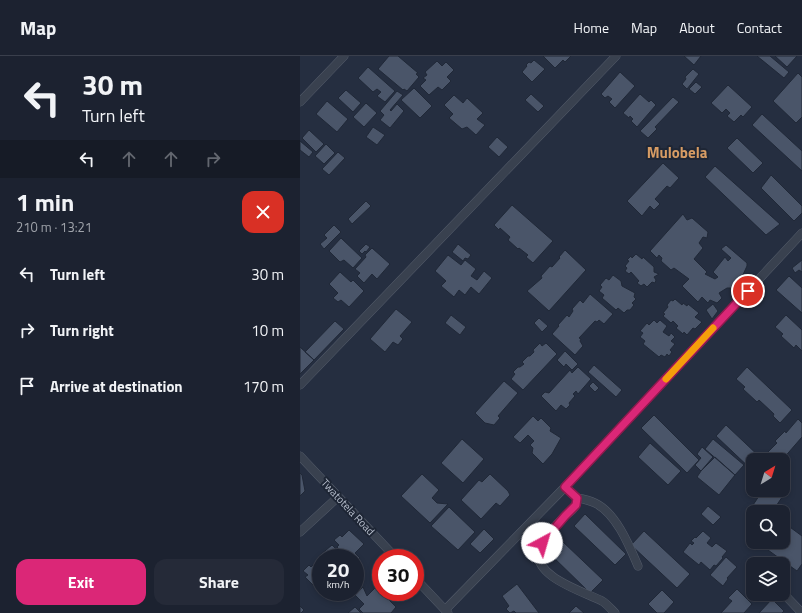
<!DOCTYPE html>
<meta charset="utf-8">
<style>
body{margin:0;font-family:"Titillium Web",sans-serif;background:#252a38;color:#f1f3f6;height:100vh;display:flex;flex-direction:column;font-size:15px;white-space:nowrap}
*{box-sizing:border-box;margin:0}
p{font-size:13px;color:#a0a4ab}
.icon{flex:none;width:22px;height:22px;fill:none;stroke:currentColor;stroke-width:2;stroke-linecap:round;stroke-linejoin:round}
.map{position:relative;flex:1;overflow:hidden}
.panel{display:flex;flex-direction:column;background:#1c2230;width:300px}
.panel>*{flex:none}
.guide{background:#1c2230;color:#f1f3f6;overflow:hidden}
.needle{width:26px;rotate:38deg}
.fabs{position:absolute;left:446px;top:397px;display:grid;gap:8px}
.fabs a{display:grid;place-items:center;width:44px;height:44px;border-radius:8px;background:#1c2230;box-shadow:0 2px 6px #0003,0 0 0 1px #3a3f4c;font-size:20px}
.speed{position:absolute;left:12px;top:493px;display:flex;gap:8px;font-size:20px;font-weight:700;text-align:center}
.speed>*{display:grid;place-content:center;width:52px;height:52px;border-radius:50%;background:#1c2230;box-shadow:0 2px 6px #0003,0 0 0 1px #3a3f4c;line-height:1}
.speed small{font-size:10px;font-weight:400}
.speed .limit{border:6px solid #d22;background:#fff;color:#111}
.pin{position:absolute;display:grid;place-items:center;width:34px;height:34px;color:#fff;margin:-17px;border:2px solid #fff;border-radius:50%;box-shadow:0 1px 4px #0007}
.me{position:absolute;width:44px;margin:-22px;rotate:39deg;stroke-linejoin:round;filter:drop-shadow(0 0 3px #0008)}
.turn{display:flex;align-items:center;gap:14px;height:84px;padding:0 16px;font-size:18px}
.turn .icon{width:52px;height:52px;stroke-width:2.5}
.turn b{display:block;font-size:28px;line-height:34px}
.lanes{display:flex;align-items:center;height:38px;padding:0 16px;background:#0003;justify-content:center;gap:20px;direction:ltr}
.lanes .off{opacity:.35}
.round{display:grid;place-items:center;flex:none;width:42px;height:42px;border-radius:12px;background:#252a38}
.overview{display:flex;align-items:center;justify-content:space-between;height:68px;padding:0 16px}
h1{font-size:24px;font-weight:700;line-height:30px}
.action{display:flex;gap:8px;margin-top:auto;padding:8px 16px}
.action a{flex:1;height:46px;border-radius:12px;background:#db2777;color:#fff;font-size:16px;font-weight:700;line-height:46px;text-align:center}
.action a+a{background:#252a38;color:#f1f3f6}
ul{padding:0;list-style:none}
li{display:flex;align-items:center;gap:12px;height:56px;padding:0 16px}
li div{flex:1}
li b{display:block;font-size:15px}
li em{font-style:normal}
header{display:flex;align-items:center;gap:24px;box-sizing:border-box;height:56px;padding:0 20px;background:#1c2230;border-bottom:1px solid #3a3f4c}
header strong{font-size:19px}
nav{display:flex;gap:22px;margin-inline-start:auto;font-size:14px}
main{display:flex;flex:1;min-height:0}
.map>svg:first-child{display:block}
.building{fill:#4a5569;stroke:#202837}
.lines{fill:none;stroke-linecap:round;stroke-linejoin:round}
.minor-casing{stroke:#545c6a;stroke-width:9}
.minor{stroke:#39414f;stroke-width:8}
.route-casing{stroke:#8e194d;stroke-width:10}
.route{stroke:#db2777;stroke-width:7}
.slow{stroke:#f59e0b;stroke-width:7}
.labels{text-anchor:middle;dominant-baseline:central;stroke-width:4;stroke-linejoin:round;paint-order:stroke}
.street-label{font-size:11px;fill:#b5bcca;stroke:#1e2635}
.district-label{font-size:15px;font-weight:bold;fill:#d79c64;stroke:#1e2635}
</style>
<header>
<strong>Map</strong>
<nav><a>Home</a><a>Map</a><a>About</a><a>Contact</a></nav>
</header>
<main>
<section class="panel">
<div class="guide">
<div class="turn"><svg class="icon" aria-label="left" viewBox="0 0 24 24"><path d="M17 20v-9H6M10 6l-5 5 5 5"/></svg><div><b>30 m</b>Turn left</div></div>
<div class="lanes"><svg class="icon" aria-label="left" viewBox="0 0 24 24"><path d="M17 20v-9H6M10 6l-5 5 5 5"/></svg><svg class="icon off" aria-label="ahead" viewBox="0 0 24 24"><path d="M12 20V5M6 11l6-6 6 6"/></svg><svg class="icon off" aria-label="ahead" viewBox="0 0 24 24"><path d="M12 20V5M6 11l6-6 6 6"/></svg><svg class="icon off" aria-label="right" viewBox="0 0 24 24"><path d="M7 20v-9h11M14 6l5 5-5 5"/></svg></div>
</div>
<div class="overview"><div><h1>1 min</h1><p>210 m · 13:21</p></div><a class="round" style="background:#d93025;color:#fff"><svg class="icon" aria-label="close" viewBox="0 0 24 24"><path d="M6 6l12 12M18 6L6 18"/></svg></a></div>
<ul>
<li><svg class="icon" aria-label="left" viewBox="0 0 24 24"><path d="M17 20v-9H6M10 6l-5 5 5 5"/></svg><div><b>Turn left</b></div><em>30 m</em></li>
<li><svg class="icon" aria-label="right" viewBox="0 0 24 24"><path d="M7 20v-9h11M14 6l5 5-5 5"/></svg><div><b>Turn right</b></div><em>10 m</em></li>
<li><svg class="icon" aria-label="arrive" viewBox="0 0 24 24"><path d="M6 21V4h12l-3 4 3 4H6"/></svg><div><b>Arrive at destination</b></div><em>170 m</em></li>
</ul>
<div class="action"><a>Exit</a><a>Share</a></div>
</section>
<div class="map">
<svg width="502" height="557" viewBox="0 0 502 557">
<rect width="100%" height="100%" fill="#252e40"/>
<path class="building" d="M89 0H98L118 17 116 18 119 21 107 35 104 33 103 34 78 13Z
M243 0H271L265 6 263 4 255 12Z
M384 0H401L394 9Z
M457 0H470L489 16 484 22Z
M475 0H497L487 11Z
M234 4 245 13 232 26 222 16 227 10 226 9 229 6 231 7Z
M137 5 142 10 146 6 154 14 147 21 151 25 142 34 138 31 129 39 120 30 126 24 123 22 127 19 125 16Z
M68 11 95 35 85 46 77 40 81 36 77 33 73 36 58 22Z
M393 13 399 18 387 33 382 28 386 23 385 21Z
M320 16 335 30 315 52 309 46 312 43 308 40 305 42 301 38Z
M498 17 502 21V61L496 67 473 45Z
M396 26 402 31 395 38 389 33Z
M428 29 452 51 443 61 441 59 434 66 427 60 430 57 426 53 422 57 411 47Z
M114 32 132 50 120 62 101 44Z
M46 34 61 47 53 56 38 42Z
M97 35 103 39 90 54 91 55 97 48 104 55 90 72 80 64 84 59 80 55Z
M231 38 244 50 238 56 225 44Z
M340 38 349 46 351 44 356 49 337 71 331 65 333 63 330 60 329 62 323 57Z
M154 39 163 47 167 42 183 57 177 63 185 69 176 79 167 71 162 73 149 62 153 58 144 49Z
M373 41 379 46 355 71 357 73 348 82 340 75Z
M27 45 48 63 37 76 16 58Z
M66 47 77 57 64 71 53 61Z
M462 58 502 95V115L452 69Z
M73 71 85 79 77 89 66 81Z
M9 74 24 88 16 96 2 82Z
M197 81 208 91 199 101 188 91Z
M437 82 463 107 453 117 427 92Z
M0 85 13 96 9 101 0 94Z
M26 88 35 97 24 108 15 100Z
M38 96 45 102 29 119 22 113Z
M363 107 379 122 370 132 367 130 355 143 360 148 354 154 350 150 342 160 327 145Z
M415 110 480 168 466 179 405 121Z
M471 119 502 150V157L494 165 461 132Z
M66 145 71 150 52 168 48 163Z
M212 149 253 185 233 207 226 201 228 199 219 192 218 193 208 184 210 181 200 172 199 174 194 169Z
M383 158 387 164 392 162 408 176 407 182 403 181 399 187 403 192 394 203 407 216 405 218 415 223 418 221 413 216 425 201 428 205 431 202 421 193 426 189 447 207V210L441 223 434 232H427L419 237 422 242 417 247 410 244 408 247 402 241 398 246 382 230 389 223 374 212 371 214 361 205 362 202 359 199 357 202 350 195Z
M34 169 41 176 24 193 20 188 27 182 24 179Z
M41 182 62 202 53 212 44 204 40 206 29 195Z
M66 188 70 191 66 196 65 195 62 198 59 195Z
M158 188 171 199 168 203 165 202 163 205 152 196Z
M72 192 90 208 77 223 72 218 64 227 57 220 60 217 55 213 66 201 65 199Z
M265 194 286 214 249 255 227 235 242 222 241 220 250 210 252 211 260 202 259 201Z
M336 198 342 203 343 201 354 211V216L359 218 354 221 356 224 355 227 352 226 347 231 344 228 341 230 337 227 339 225 331 216 329 218 325 215 327 212 325 210 329 205 327 204 331 200 332 202Z
M148 199 161 209 165 204 176 213 171 220 177 224 184 215 192 222 179 238 171 231 165 239 159 234 154 241 141 230 146 225 135 215Z
M502 204V216L499 214 495 217 492 212Z
M40 216 51 226 53 224 64 235 49 251 41 244 38 246 33 242 38 237 29 228Z
M313 219 321 225 322 230 335 237 334 241 336 243 332 247 334 249 330 254H327L324 257 318 252 316 254 302 242 304 239 299 235 302 231 300 229 306 222 309 224Z
M489 220 502 232V257L476 234Z
M290 238 313 258 304 268 299 264 297 266 295 265 279 282 281 283 280 285 283 290 275 299 252 278 259 270 258 269 267 259 269 261 273 255 272 253 280 244 283 247Z
M375 243 382 249 383 247 387 250 388 248 399 257 395 261 402 266 395 273 393 272 387 279 384 276 383 278 376 272 378 270 373 265 371 267 363 260 365 258 363 257 368 251 367 249 371 244 373 245Z
M413 248 418 255 412 263 406 254Z
M96 253 112 266 100 280 103 283 98 289 93 286 85 296 70 283Z
M151 259 166 271 160 279 145 267Z
M486 259 502 274V295L496 289 494 292 481 280 483 278 475 271Z
M239 262 248 270 242 276 234 267Z
M354 264 357 267 360 264 367 270 363 276 369 280 371 277 375 281 371 285 375 288 370 294 372 296 369 300 367 298 365 301 361 299 359 301 343 288 345 285 340 281 343 277 340 275 347 267 349 269Z
M35 265 44 273 14 304 5 296Z
M240 287 242 290 246 287 257 298 223 334 211 323 215 318 213 316 218 311H220L224 308 222 306 228 300H230L234 296 233 294Z
M0 291 14 304 0 318Z
M265 295 278 308 272 314 266 308 264 311 257 304Z
M294 309 322 334 316 341 288 316Z
M278 311 291 323 278 338 276 335 273 338 275 340 269 347 270 349 266 353 261 349 256 355 241 340 245 336 249 337 270 314 272 317Z
M447 311 492 354 480 367 473 360 474 358 459 344 457 346 443 333 445 331 436 323Z
M204 325 218 337 198 360 200 362 194 369 185 367 175 357Z
M293 326 299 332 295 336 289 330Z
M354 359 399 404 387 417 341 372Z
M233 360 238 365 241 362 251 372 250 375 261 382 252 398 243 408 232 397 233 392 230 389 234 385 228 379 220 387 213 381Z
M498 363 502 367V381L482 404H477L468 396 477 387 475 385 485 375 486 377Z
M426 369 463 404H453V415L416 380Z
M162 383 184 403 163 427 141 407Z
M413 383 444 409 435 419 405 393Z
M350 387 381 415 368 429 338 401Z
M402 391 413 401 401 415 395 409 401 402 397 398Z
M415 401 435 419 419 439 397 421 401 415Z
M0 417 2 419 5 435 0 440Z
M122 418 139 434 132 442 137 447 148 448 130 467 101 440Z
M190 418 208 435 210 439 200 450 196 447 181 463 161 444 179 424 182 426Z
M483 427 489 431 472 456H464L453 449 463 434H483Z
M408 450 421 461 413 469 401 458Z
M149 451 175 476 158 494 131 470Z
M285 458 326 498 315 509 274 470Z
M483 466 502 480V508L497 515 468 494 471 489 467 486H483Z
M184 473 194 483 180 497 170 488Z
M49 474 64 488 55 497 60 502 55 506V502H48L37 491 39 489 34 484 40 479 42 481Z
M344 475 390 518 377 532 331 489Z
M403 475 411 482 407 487 412 491 416 487 427 495 422 501 423 502 416 510 414 509 410 514 401 506 399 509 383 496 390 487 392 489 394 487 391 485 395 481 396 482Z
M262 485 303 524 290 537 249 497Z
M32 489 45 502H21V503L19 500Z
M426 501 437 511 427 522 428 523 423 530 410 519Z
M17 505 21 509V536H26L23 539 5 521 8 519 3 515 9 509 11 511Z
M217 528 239 557H216L214 555 210 557 206 553 209 550 202 540Z
M63 531 67 540 76 531 96 551 91 557H63L59 553 64 548 55 539Z
M437 533 452 548 444 557H421L432 545 428 542Z
M362 534 374 546 364 557H357L348 548Z
M472 543 484 555 482 557H459Z
M0 550 4 554 1 557H0Z
M276 550 284 557H269Z
M55 551 61 557H48Z"/>
<g class="lines">
<defs>
<path id="minor" d="M0 46 44 0
M0 329 316 0
M0 400 96 502
M265 431 277 442C277 444 277 446 276 448 275 453 270 456 266 459 258 467 244 482 240 492 229 520 285 536 302 545 307 548 311 553 315 557
M277 442C284 443 289 444 295 447 316 457 329 489 338 510
M0 476 38 441
M115 522 148 557
M483 537 502 557
M145 554 265 431 502 177"/>
</defs>
<use href="#minor" class="minor-casing"/>
<use href="#minor" class="minor"/>
</g>
<g class="lines">
<defs>
<path id="route" d="M242 487 265 460 276 449 277 442 265 431 448 235"/>
</defs>
<use href="#route" class="route-casing"/>
<use href="#route" class="route"/>
<path class="slow" d="M366 323 413 272"/>
</g>
<g class="labels">
<g class="street-label">
<text transform="translate(48 451) rotate(47)">Twatotela Road</text>
</g>
<g class="district-label">
<text x="377" y="96">Mulobela</text>
</g>
</g>
</svg>
<div class="fabs">
<a><svg class="needle" viewBox="-14 -14 28 28"><path d="M0-13l5 13h-10z" fill="#e53935"/><path d="M0 13l5-13h-10z" fill="#a0a4ab"/></svg></a>
<a><svg class="icon" aria-label="search" viewBox="0 0 24 24"><circle cx="10" cy="10" r="6"/><path d="M15 15l6 6"/></svg></a>
<a><svg class="icon" aria-label="layers" viewBox="0 0 24 24"><path d="M12 4l9 5-9 5-9-5zM3 14l9 5 9-5"/></svg></a>
</div>
<div class="speed"><div>20<small>km/h</small></div><div class="limit">30</div></div>
<div class="pin" style="left:448px;top:235px;background:#d93025"><svg class="icon" aria-label="arrive" viewBox="0 0 24 24"><path d="M6 21V4h12l-3 4 3 4H6"/></svg></div>
<svg class="me" style="left:242px;top:487px" viewBox="-20 -20 40 40"><circle r="19" fill="#fff"/><path d="M0-13L10 11 0 6-10 11z" fill="#db2777"/></svg>
</div>
</main>
